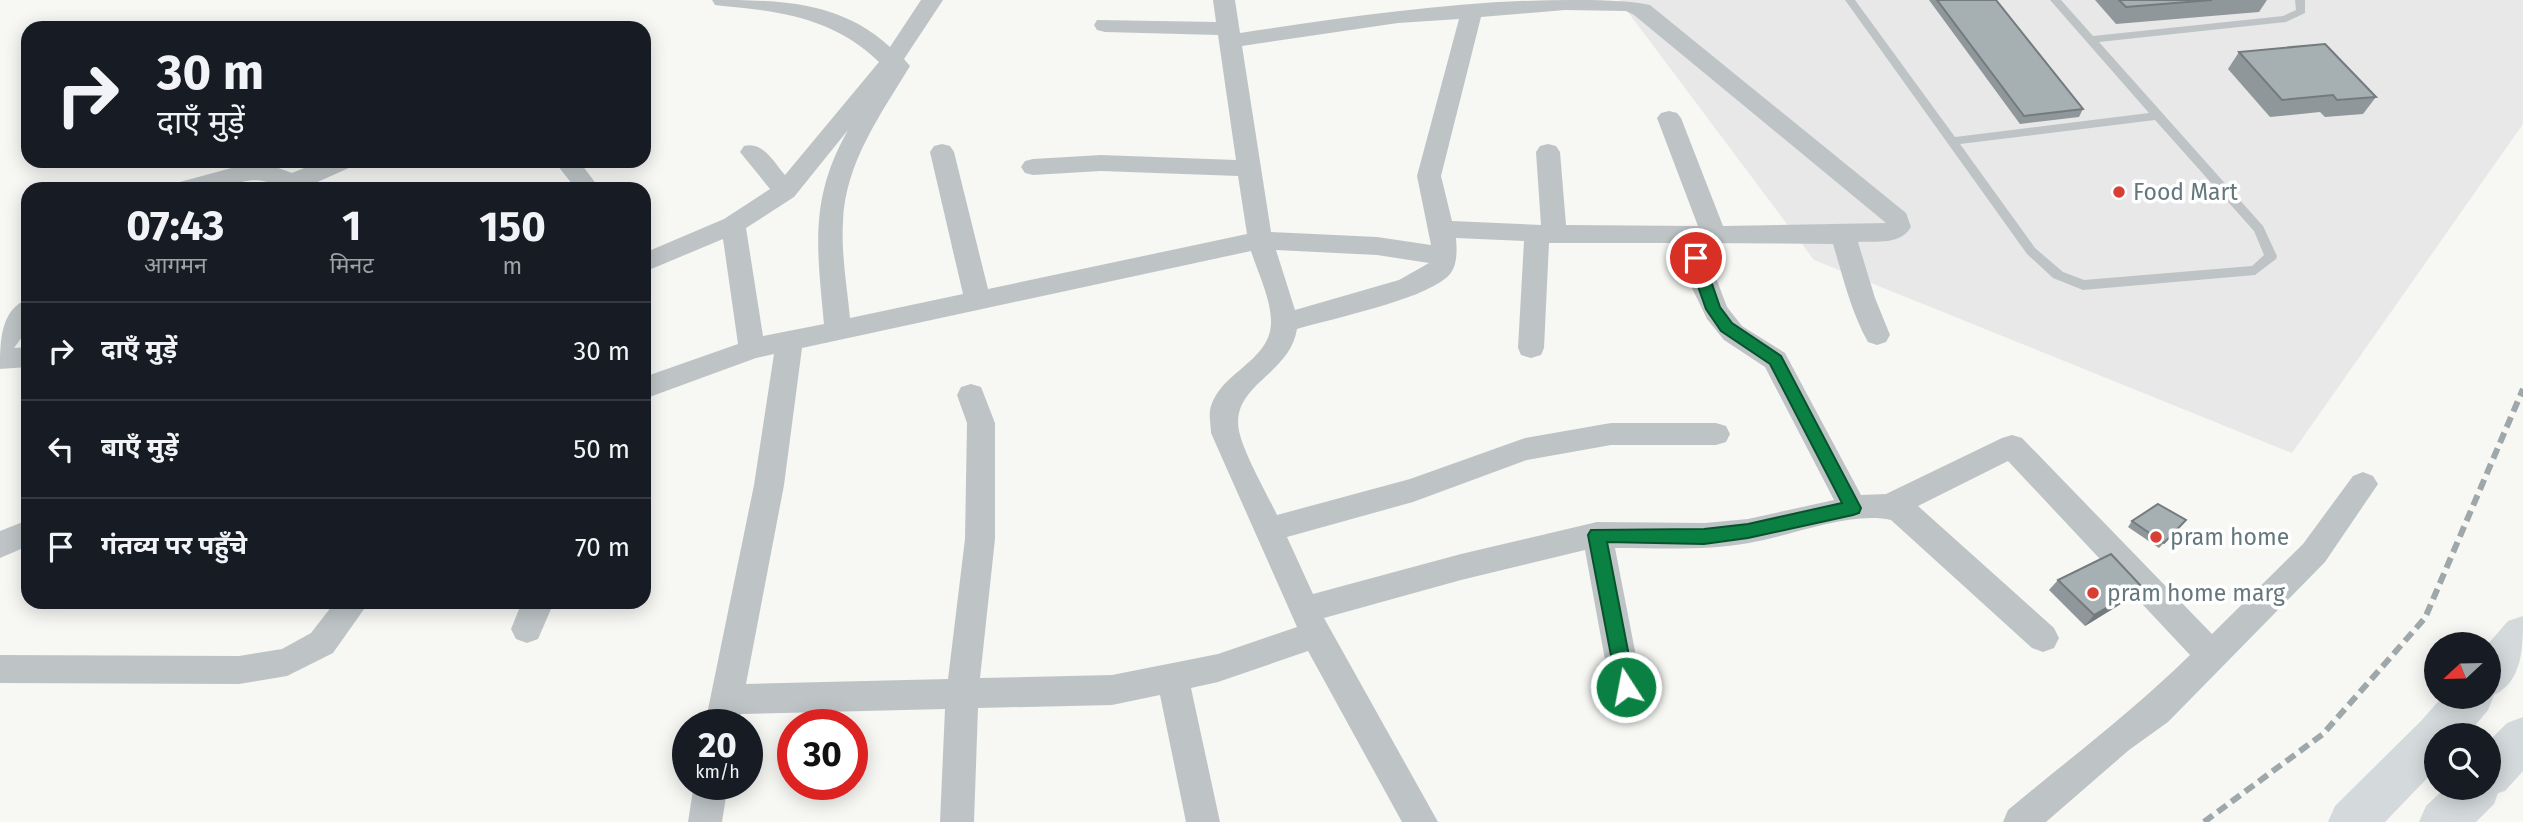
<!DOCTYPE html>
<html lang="hi">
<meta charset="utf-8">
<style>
body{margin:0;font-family:"Fira Sans","Noto Sans Devanagari",sans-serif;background:#242831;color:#f1f3f6;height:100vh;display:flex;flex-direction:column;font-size:26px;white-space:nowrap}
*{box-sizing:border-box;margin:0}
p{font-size:23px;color:#9ea1a6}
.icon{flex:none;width:38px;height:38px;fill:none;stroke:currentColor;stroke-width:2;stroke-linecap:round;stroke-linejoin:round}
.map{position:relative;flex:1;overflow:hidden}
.drawer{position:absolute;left:21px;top:182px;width:630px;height:427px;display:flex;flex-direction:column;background:#171b24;border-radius:21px;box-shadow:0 4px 18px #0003}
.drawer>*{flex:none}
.top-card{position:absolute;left:21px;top:21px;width:630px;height:147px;border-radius:21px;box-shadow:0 4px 18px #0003;background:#171b24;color:#f1f3f6;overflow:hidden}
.needle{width:46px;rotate:248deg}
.fabs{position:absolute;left:2424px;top:632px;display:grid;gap:14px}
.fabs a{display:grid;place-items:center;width:77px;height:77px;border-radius:50%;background:#171b24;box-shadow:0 4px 18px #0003;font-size:35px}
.speed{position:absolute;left:672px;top:709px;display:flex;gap:14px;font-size:35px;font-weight:700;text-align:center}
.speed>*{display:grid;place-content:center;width:91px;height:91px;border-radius:50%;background:#171b24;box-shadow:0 4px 18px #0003;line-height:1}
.speed small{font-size:18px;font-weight:400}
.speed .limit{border:10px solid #d22;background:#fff;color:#111}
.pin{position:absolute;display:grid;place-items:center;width:60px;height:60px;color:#fff;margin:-30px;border:4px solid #fff;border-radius:50%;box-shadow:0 2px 7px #0007}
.me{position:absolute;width:77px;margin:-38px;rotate:349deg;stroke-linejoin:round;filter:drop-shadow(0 0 5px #0008)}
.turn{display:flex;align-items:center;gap:24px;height:147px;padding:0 21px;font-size:32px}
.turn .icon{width:91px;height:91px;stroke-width:2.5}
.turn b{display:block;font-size:49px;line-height:60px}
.eta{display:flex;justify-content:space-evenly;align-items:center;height:119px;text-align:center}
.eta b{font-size:42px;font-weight:700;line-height:49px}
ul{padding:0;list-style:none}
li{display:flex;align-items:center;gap:21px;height:98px;padding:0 21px;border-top:2px solid #363941}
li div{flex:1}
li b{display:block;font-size:26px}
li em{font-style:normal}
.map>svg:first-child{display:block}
.built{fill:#e8e8e8}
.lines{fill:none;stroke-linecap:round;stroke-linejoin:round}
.service{fill:#bec4c6;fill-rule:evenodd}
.minor{fill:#bec4c6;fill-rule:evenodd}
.trunk{fill:#d4d9db;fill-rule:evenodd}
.rail{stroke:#9ea7aa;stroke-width:6;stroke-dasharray:11 6;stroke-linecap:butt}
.wall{fill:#8f979a}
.shaded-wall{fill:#747b7d}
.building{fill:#a6b0b3;stroke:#747b7d;stroke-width:2}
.route{fill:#0b8043;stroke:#07532c;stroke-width:2}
.poi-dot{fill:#d83f34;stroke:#fff;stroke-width:2.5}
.labels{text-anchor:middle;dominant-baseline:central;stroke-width:7;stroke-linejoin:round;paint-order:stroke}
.poi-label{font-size:23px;fill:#64777d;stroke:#fff;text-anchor:start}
</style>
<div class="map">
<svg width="2523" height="822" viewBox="0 0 2523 822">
<rect width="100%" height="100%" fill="#f7f7f4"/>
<path class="built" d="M1619 0H2523V124L2292 453 1814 260Z"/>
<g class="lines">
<path class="service" d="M1845 0H1855L1955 137 2149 113 2050 0H2061L2093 36 2283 16 2296 10 2295 0H2305V13L2286 22 2099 42 2263 226 2277 256 2276 259 2255 275 2083 290 2053 278 2027 254ZM2155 120 2254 231 2264 255 2252 266 2084 280 2063 272 2035 248 1960 144Z"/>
<path class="minor" d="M712 0C777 0 839 0 890 47L921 0H943L904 59 910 66C881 114 845 163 843 222 841 254 847 286 850 318L963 294 930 152 934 146 942 144 950 146 954 152 988 289 1247 234 1238 176 1101 171 1033 175 1025 173 1021 167 1025 161 1033 159 1101 155 1236 160 1218 35 1105 32 1097 30 1094 25 1097 20 1216 22 1213 0H1235L1240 33C1349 17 1459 0 1570 0 1597 0 1625 0 1650 5L1906 213 1911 227C1901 245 1876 241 1858 242L1875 298 1890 335 1886 342 1877 345 1868 342C1851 312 1843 277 1833 244L1703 243 1727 307 1742 326 1785 353 1861 495 1886 494 2002 438 2012 435 2022 438 2212 634 2303 544 2353 476 2363 472 2373 476 2378 484 2325 562 2168 722 2129 750 2046 822H2003L2008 810C2069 759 2133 711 2190 655L2008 461 1918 506 2054 628 2059 638 2054 648 2043 652 2032 648 1891 520C1850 511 1791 536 1749 543 1705 551 1659 548 1615 548L1642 687 1637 697 1626 702 1615 697 1610 687 1585 550 1461 580 1324 618 1438 822H1402L1308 651 1218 682 1191 688 1220 822H1186L1160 695 1112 705 978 708 974 822H940L945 709 741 714 738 724H705L754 485 774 354 756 358 644 399V377L738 344 723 239 644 272V253L724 219 770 189 740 152 744 146C763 141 773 161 785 175L879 62C835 19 782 11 723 6L715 5ZM1565 10 1626 11 1634 15 1886 223 1723 226 1681 118 1677 113 1669 111 1661 113 1657 118 1698 226 1566 225 1560 152 1556 146 1548 144 1540 146 1536 152 1541 225 1452 221 1441 176 1481 17ZM1459 19 1417 176 1431 245 1377 237 1271 232 1242 46 1398 23ZM848 130C809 199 817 248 824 324L763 336 746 228 794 197ZM1456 238 1524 241 1518 348 1521 355 1531 358 1541 355 1544 348 1549 243H1678L1691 286 1707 319 1724 340 1765 367 1834 500 1748 519 1705 523 1597 522 1461 554 1313 594 1287 537 1413 502 1527 460 1611 445H1716L1726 442 1730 434 1726 426 1716 423H1611L1525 438 1410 479 1277 515C1266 492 1244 454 1239 431 1230 385 1290 375 1297 329 1334 318 1418 301 1446 278 1458 269 1457 251 1456 238ZM1276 250 1377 255 1429 263 1399 280 1295 310ZM1251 251C1258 273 1272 301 1271 324 1269 363 1217 373 1210 411 1209 418 1211 426 1211 433L1297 627 1218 654 1112 675 980 678 995 539V423L981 387 971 384 961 387 957 395 967 423 965 539 948 679 746 684 784 485 802 348Z
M321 161H355L351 167 302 189H278L279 186C246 173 243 186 213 189 200 190 186 189 173 189L176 183 250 163H265L292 173Z
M554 161H579L600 189H576Z
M28 299V329L14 348 28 347V367L0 369C0 343 0 309 28 299Z
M28 520V546L0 558V531Z
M335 602H369L333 653 287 676 239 684 0 683V655L239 656 282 649 311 633Z
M522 602H554L538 639 527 643 516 639 511 629Z
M694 784H728L722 822H688Z"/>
<path class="trunk" d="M2523 616C2523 647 2523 681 2494 695L2488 710 2467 735H2436V769L2385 822H2328L2335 806 2421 721 2443 696H2488V644L2508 621Z
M2523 717V771L2505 791 2498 793 2494 804 2476 822H2419L2426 806 2445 788H2488V742L2507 723Z"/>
<path class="rail" d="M2204 822 2323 734 2425 618 2523 389"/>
</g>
<path class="wall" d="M1929 0H1996L2083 109 2079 117 2020 124Z
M2095 0H2267L2259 12 2116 24Z
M2239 52 2376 97 2363 114 2325 117 2320 112 2270 117 2228 69Z
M2186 520 2159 548 2128 527 2132 521Z
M2058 580 2132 597 2085 626 2049 590Z"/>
<path class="shaded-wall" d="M2142 587 2132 597 2085 626 2094 615Z"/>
<path class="building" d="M1937 0H1996L2083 109 2024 116Z
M2119 0H2212L2126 7Z
M2325 44 2376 97 2337 100 2333 95 2282 100 2239 52Z
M2158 504 2186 520 2164 543 2132 521Z
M2111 554 2142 587 2094 615 2058 580Z"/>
<path class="route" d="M1696 253 1703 258 1720 307 1732 323 1781 356 1861 508 1859 513 1853 515 1748 538 1704 544 1607 542 1635 687 1632 693 1626 696 1619 693 1617 687 1588 535 1591 530 1704 529 1748 524 1842 503 1770 364 1721 331 1706 309 1688 258Z"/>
<g class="poi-dot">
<circle cx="2119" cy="192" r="7"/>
<circle cx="2156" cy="537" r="7"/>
<circle cx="2093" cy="593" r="7"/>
</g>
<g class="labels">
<g class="poi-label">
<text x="2133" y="192">Food Mart</text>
<text x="2170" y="537">pram home</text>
<text x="2107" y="593">pram home marg</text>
</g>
</g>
</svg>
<div class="fabs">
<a><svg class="needle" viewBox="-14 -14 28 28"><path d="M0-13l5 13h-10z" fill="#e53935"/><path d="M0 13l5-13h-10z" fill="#9ea1a6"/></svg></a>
<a><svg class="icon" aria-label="search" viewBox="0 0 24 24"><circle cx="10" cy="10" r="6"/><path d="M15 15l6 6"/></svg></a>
</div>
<div class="speed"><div>20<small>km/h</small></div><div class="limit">30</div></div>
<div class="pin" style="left:1696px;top:258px;background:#d93025"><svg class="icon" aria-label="arrive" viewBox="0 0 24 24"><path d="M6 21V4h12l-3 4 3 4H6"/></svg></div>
<svg class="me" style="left:1626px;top:687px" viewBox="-20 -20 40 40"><circle r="17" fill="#0b8043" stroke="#fff" stroke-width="3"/><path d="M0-11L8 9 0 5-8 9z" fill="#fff"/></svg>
<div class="top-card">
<div class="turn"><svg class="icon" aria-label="right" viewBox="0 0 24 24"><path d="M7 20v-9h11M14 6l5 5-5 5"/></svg><div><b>30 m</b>दाएँ मुड़ें</div></div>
</div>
<section class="drawer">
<div class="eta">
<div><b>07:43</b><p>आगमन</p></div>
<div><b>1</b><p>मिनट</p></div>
<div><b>150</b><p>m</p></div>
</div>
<ul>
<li><svg class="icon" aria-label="right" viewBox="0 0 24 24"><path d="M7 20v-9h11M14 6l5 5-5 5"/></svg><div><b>दाएँ मुड़ें</b></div><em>30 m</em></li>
<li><svg class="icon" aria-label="left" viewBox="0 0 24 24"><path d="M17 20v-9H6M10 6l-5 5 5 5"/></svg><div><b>बाएँ मुड़ें</b></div><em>50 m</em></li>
<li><svg class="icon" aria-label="arrive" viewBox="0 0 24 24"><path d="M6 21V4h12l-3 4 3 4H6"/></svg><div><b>गंतव्य पर पहुँचे</b></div><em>70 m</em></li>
</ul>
</section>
</div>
